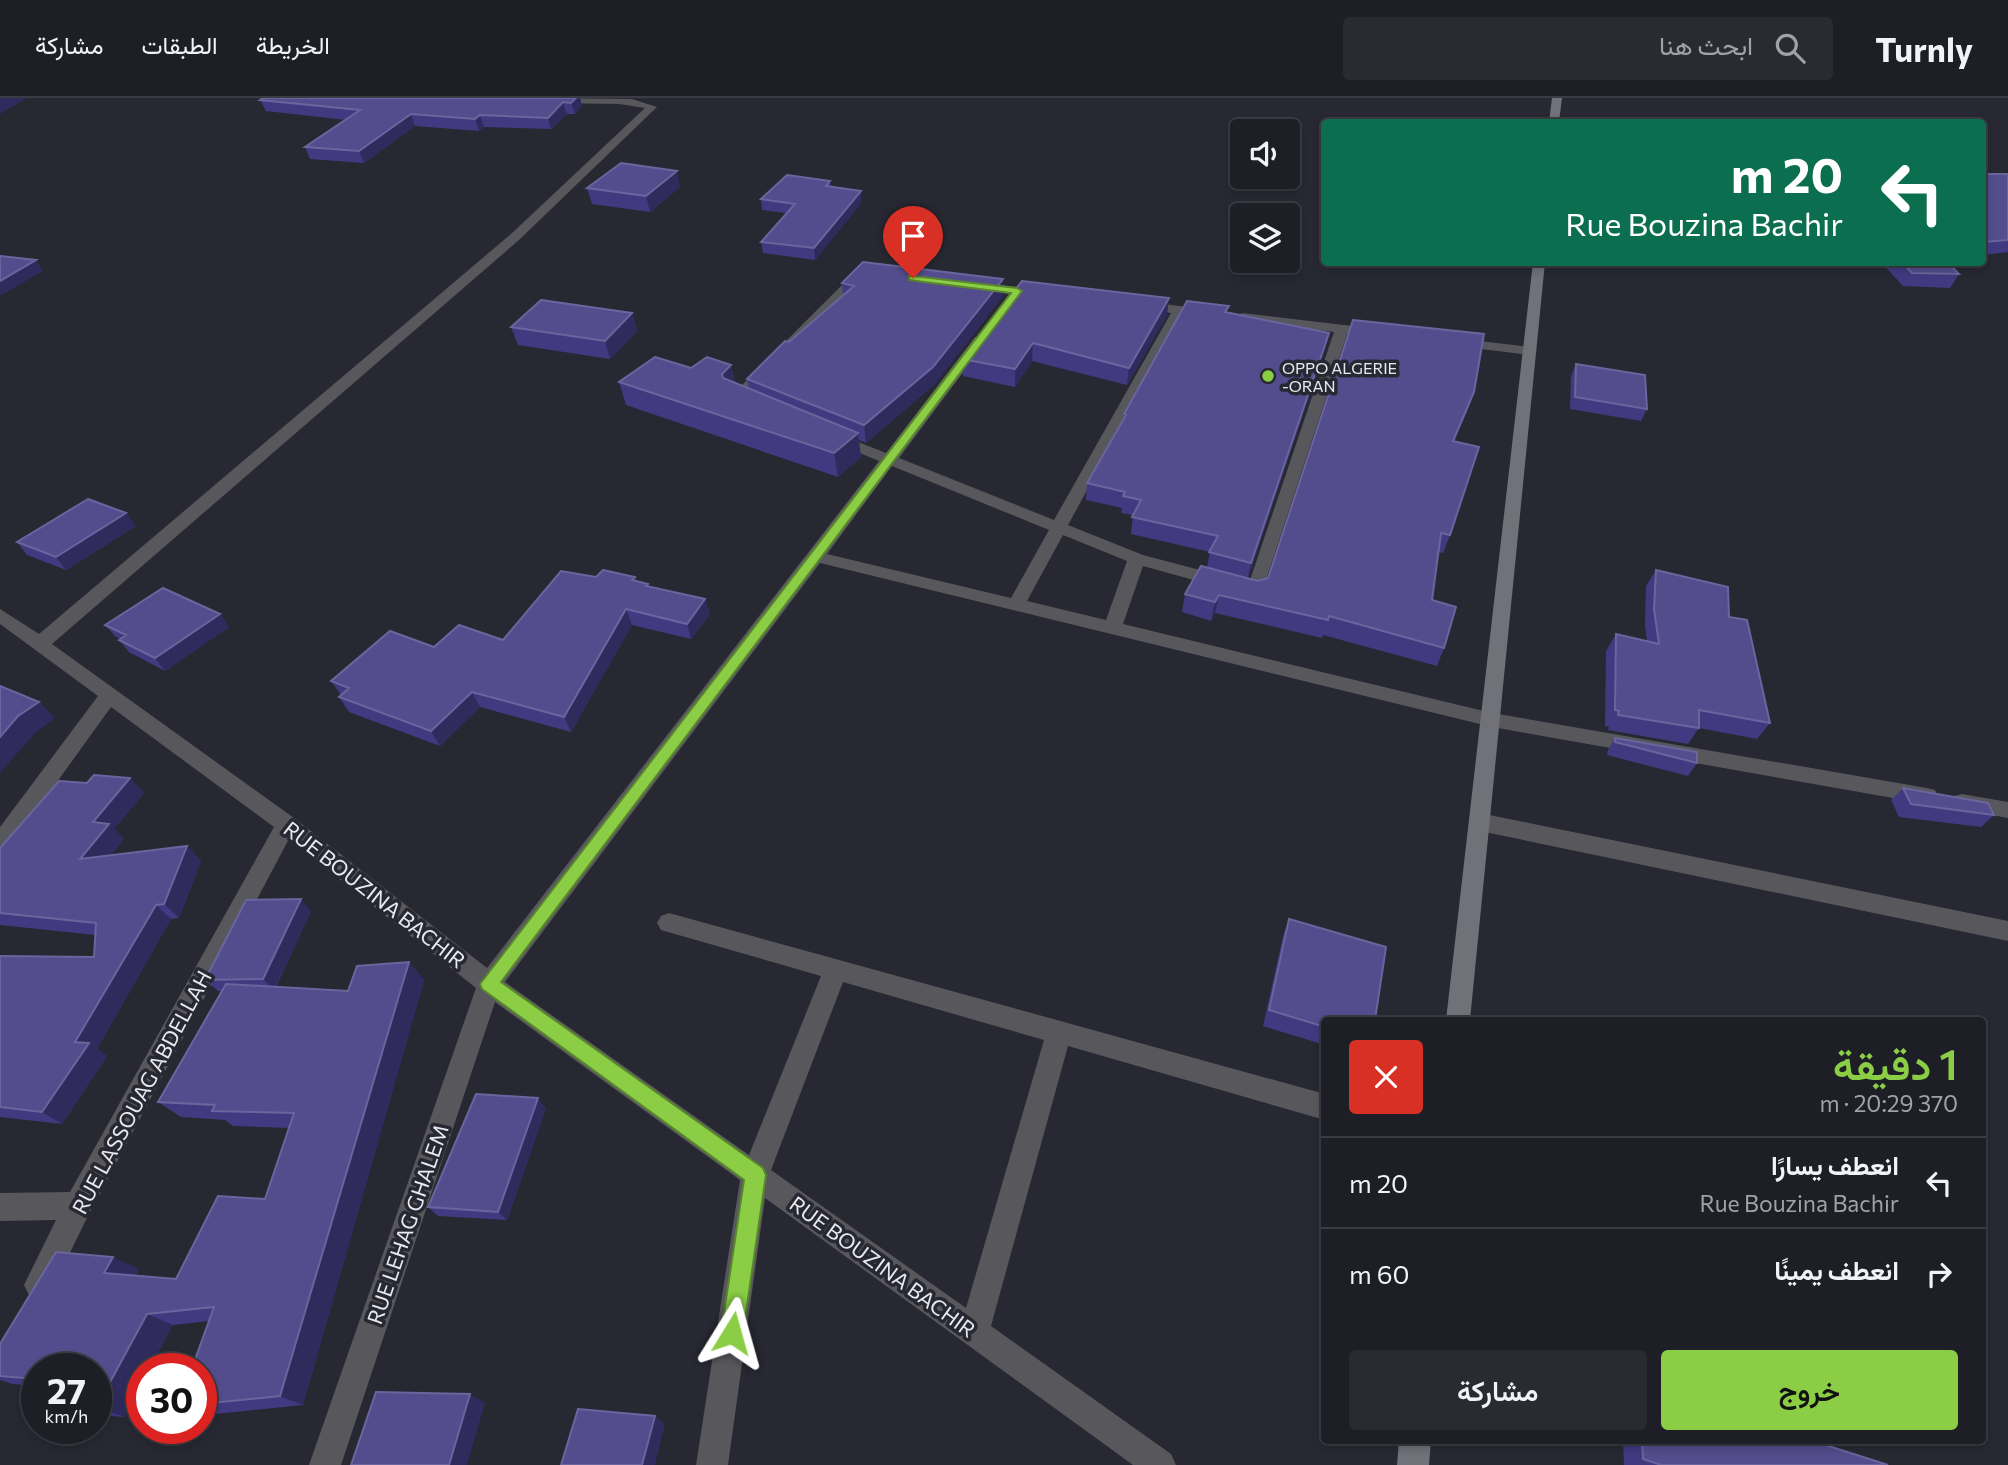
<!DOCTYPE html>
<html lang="ar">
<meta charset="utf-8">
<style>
body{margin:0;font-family:Commissioner,Vazirmatn,sans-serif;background:#2a2b32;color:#f1f3f6;direction:rtl;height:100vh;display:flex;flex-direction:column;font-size:26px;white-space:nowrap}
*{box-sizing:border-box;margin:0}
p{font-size:23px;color:#a0a2a7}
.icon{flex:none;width:38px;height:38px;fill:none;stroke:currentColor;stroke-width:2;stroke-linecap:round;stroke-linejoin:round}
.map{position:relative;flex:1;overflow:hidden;direction:ltr}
.drawer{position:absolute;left:1321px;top:919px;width:665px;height:427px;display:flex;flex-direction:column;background:#1d1e26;border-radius:7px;box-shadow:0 4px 10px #0003,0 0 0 2px #3b3c43;direction:rtl}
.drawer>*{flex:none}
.top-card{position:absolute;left:1321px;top:21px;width:665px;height:147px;border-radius:7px;box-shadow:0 4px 10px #0003,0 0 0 2px #3b3c43;direction:rtl;background:#0b6e4f;color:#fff;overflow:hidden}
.fabs{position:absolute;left:1230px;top:21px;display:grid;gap:14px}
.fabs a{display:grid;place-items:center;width:70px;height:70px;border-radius:7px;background:#1d1e26;box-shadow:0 4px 10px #0003,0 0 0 2px #3b3c43;font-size:35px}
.speed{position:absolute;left:21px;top:1255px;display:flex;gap:14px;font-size:35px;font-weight:700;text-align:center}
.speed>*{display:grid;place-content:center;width:91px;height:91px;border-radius:50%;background:#1d1e26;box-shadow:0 4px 10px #0003,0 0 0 2px #3b3c43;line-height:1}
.speed small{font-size:18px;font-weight:400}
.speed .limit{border:10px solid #d22;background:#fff;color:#111}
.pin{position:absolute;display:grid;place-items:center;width:60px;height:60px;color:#fff;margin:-72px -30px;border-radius:50% 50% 50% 0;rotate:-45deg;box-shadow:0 0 7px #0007}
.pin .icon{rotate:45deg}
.me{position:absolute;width:77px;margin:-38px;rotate:8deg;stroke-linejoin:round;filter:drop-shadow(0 0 5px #0008)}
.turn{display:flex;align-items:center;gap:24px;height:147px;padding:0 28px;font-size:32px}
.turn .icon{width:91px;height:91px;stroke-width:2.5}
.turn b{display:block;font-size:49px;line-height:60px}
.round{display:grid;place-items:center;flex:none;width:74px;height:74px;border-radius:7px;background:#2a2b32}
.head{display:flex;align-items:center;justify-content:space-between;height:119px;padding:0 28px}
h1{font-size:42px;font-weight:600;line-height:52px;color:#8bce46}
.action{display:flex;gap:14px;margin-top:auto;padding:14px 28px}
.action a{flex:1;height:80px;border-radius:7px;background:#8bce46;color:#111;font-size:28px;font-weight:600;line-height:80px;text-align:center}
.action a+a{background:#2a2b32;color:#f1f3f6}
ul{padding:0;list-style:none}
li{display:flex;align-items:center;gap:21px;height:91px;padding:0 28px;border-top:2px solid #3b3c43}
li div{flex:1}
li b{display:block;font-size:26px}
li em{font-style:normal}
header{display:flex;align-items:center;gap:42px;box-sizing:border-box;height:98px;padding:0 35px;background:#1d1e26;border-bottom:2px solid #3b3c43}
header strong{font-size:33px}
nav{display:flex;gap:38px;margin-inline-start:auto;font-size:24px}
.search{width:490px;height:63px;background:#2a2b32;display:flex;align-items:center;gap:18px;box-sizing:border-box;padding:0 24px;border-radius:7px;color:#a0a2a7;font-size:26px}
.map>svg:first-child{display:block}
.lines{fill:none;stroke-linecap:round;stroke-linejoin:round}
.street{fill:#57575c;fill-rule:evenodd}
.secondary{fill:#707179;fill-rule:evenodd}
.wall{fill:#413a81}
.shaded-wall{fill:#2f2b5d}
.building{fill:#534d8d;stroke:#6a659d;stroke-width:2}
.route{fill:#8bce46;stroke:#5a862e;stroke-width:2}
.poi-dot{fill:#8bce46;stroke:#272832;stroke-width:2.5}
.labels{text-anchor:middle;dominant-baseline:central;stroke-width:7;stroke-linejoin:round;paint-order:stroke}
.far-poi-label{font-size:16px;fill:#e8e9f0;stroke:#272832;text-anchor:start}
.near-street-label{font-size:21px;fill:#e8e9f0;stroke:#272832}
</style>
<header>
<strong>Turnly</strong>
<div class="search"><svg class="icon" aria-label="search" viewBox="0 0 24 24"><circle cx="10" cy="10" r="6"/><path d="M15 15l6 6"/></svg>ابحث هنا</div>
<nav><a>الخريطة</a><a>الطبقات</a><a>مشاركة</a></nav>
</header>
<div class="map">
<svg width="2008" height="1367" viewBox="0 0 2008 1367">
<rect width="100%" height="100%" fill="#272832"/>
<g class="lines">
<path class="street" d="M552 0 632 1 657 9 519 142 52 546 294 720 487 870 879 363 828 342 825 339 828 336H838L886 355 975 239H985V245L899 360 1054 422 1171 215 1136 210 1134 207 1141 203 1210 212 1217 216 1210 220 1183 217 1068 427 1143 457 1249 485 1334 234 1242 223 1235 219 1242 215 1377 231 1384 235 1377 239 1347 236 1261 497 1255 499 1143 468 1123 526 1492 615 1927 690 1935 692 1938 698 1935 704 1927 706 1492 629 820 465 505 884 749 1057 821 878 661 832 657 825 661 818 669 815 1325 996V1022L1068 948 991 1228 1171 1356 1176 1367H1133L765 1100 728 1367H696L740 1082 495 904 341 1367H309L476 890 289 741 88 1118 49 1197 39 1202 29 1197 24 1187 56 1122 0 1123V1095L70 1094 274 729 111 609 8 752 0 755V729L98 598 0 526V511L39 536 511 136 645 10 619 6 548 5V1ZM892 368 1049 432 1011 500 827 456ZM1063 437 1127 463 1106 522 1027 503ZM843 884 1044 942 966 1210 771 1072Z
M862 171 867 172V178L746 300 754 305 752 308C745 310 733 308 729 301L731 298 857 172Z
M974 184 1043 192 1050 196 1043 200 969 191V185Z
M1454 240 1530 249 1537 253 1530 257 1449 247 1447 244Z
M1962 696 2008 704V720L1954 710 1951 704 1954 698Z
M1480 715 2008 823V843L1480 733 1472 730 1469 724 1472 718Z"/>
<path class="secondary" d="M1552 0H1562L1559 24H1549Z
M1533 164H1545L1470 922H1446Z
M1399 1342H1431L1429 1367H1397Z"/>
</g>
<path class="wall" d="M580 0 582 8 575 16H567L551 31 484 29 479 33 415 28 364 65 310 61 305 49 346 22 266 13 260 2Z
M1983 76H2008V154L1983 157Z
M830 83 831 88 862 104 815 162 763 155 761 144 786 115 762 112 761 101Z
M680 89 650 114 592 106 587 90Z
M1881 164H1947L1959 176 1950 190 1903 188Z
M1003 181V198L934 287 866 345 859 342 861 359 838 379 626 307 619 284 691 270 731 267 735 285 749 291 747 281 843 198 842 185Z
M1022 183 1167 217 1127 287 1032 263 1015 289 963 278 962 261Z
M1228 214 1329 235 1325 251 1248 480 1258 483 1268 480 1468 312 1454 343 1450 437 1443 455 1438 454 1432 502 1444 550 1437 568 1323 537 1322 540 1215 515 1211 523 1182 514 1185 496 1207 469 1210 454 1131 436 1133 417 1121 415 1122 410 1086 402 1087 385 1123 322 1124 316Z
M632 215 637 233 610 261 518 247 511 229Z
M1576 266 1647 311 1641 323 1570 311 1571 278Z
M136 428 66 472 27 457 17 444Z
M1656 472 1729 519 1770 625 1757 641 1699 630 1688 646 1608 632 1609 629 1605 628 1606 553 1616 536 1647 543 1645 527 1646 488Z
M596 479H635L636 483 648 486 649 488 705 501 710 516 691 541 632 527 571 634 480 609 440 648 349 614 339 599 341 597 331 583 434 549 503 542Z
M105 527 229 529 165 573 129 554 119 542 120 541 116 539Z
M1615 640 1697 665 1688 678 1607 657 1608 652Z
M130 680 144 695 114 731 124 741 111 757 187 748 201 763 179 820 171 821 97 951 107 958 62 1026 0 1019V858L94 859 95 837 0 827V750L87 685Z
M1903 690 1994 717 1981 729 1899 719 1891 702Z
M311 813 276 889 348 893 409 864 424 882 303 1307 205 1317 201 1315V1270L209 1223 173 1227 142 1270V1287L125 1319 96 1317V1270H37V1288L13 1286 0 1282V1246L139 1171 136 1177 176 1181 265 1101 289 1030 233 1028 225 1022 181 1019 158 1004 222 893H218L205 882Z
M1289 821 1325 922V947L1263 928 1283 838Z
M546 1010 507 1122 438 1118 428 1109Z
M1623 1342H1810L1888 1367H1624Z"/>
<path class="shaded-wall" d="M0 0H27L0 16Z
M576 0H580L582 8 575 16 571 5Z
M563 4 567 16 551 31 548 20Z
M411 16 415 28 364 65 359 53Z
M480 17 484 29 479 33 475 21Z
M677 73 680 89 650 114 646 98Z
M861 93 862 104 815 162 814 150Z
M36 162 43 173 0 198V183Z
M1003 181V198L934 287 866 345 864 327Z
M1169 200 1167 217 1127 287 1129 270Z
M632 215 637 233 610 261 605 243Z
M1329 235 1325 251 1247 482 1251 465Z
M1033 245 1032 263 1015 289V271Z
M731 267 736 290 727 299 722 276Z
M1474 294 1468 312 1447 361 1453 343Z
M858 335 861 359 838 379 834 355Z
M126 415 136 428 66 472 56 459Z
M1219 497 1215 515 1211 523 1215 504Z
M705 501 710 516 691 541 687 526Z
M626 511 632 527 571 634 564 619Z
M220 516 229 529 165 573 155 560Z
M472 594 480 609 440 648 431 633Z
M39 604 55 620 35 635 0 675V639L18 618Z
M130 680 144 695 114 731 124 741 96 775 80 761 93 724Z
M187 748 201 763 179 820 164 806Z
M301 801 311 813 274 892 263 881Z
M156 807 171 821 97 951 107 958 62 1026 42 1014 75 944Z
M409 864 424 882 303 1307 280 1298Z
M538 1000 546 1010 507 1122 498 1114Z
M113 1159 139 1171 131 1187 104 1175Z
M147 1216 173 1227 150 1270H142V1287L125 1319 96 1310Z
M470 1296 485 1305 467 1367H449Z
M655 1318 665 1326 655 1367H642Z"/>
<path class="building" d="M263 0H576L571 5 563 4 548 20 480 17 475 21 411 16 359 53 305 49 360 12 260 2Z
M621 65 677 73 646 98 587 90Z
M1983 76H2008V142L1983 144Z
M787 77 830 83 826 88 861 93 814 150 761 144 795 106 761 101Z
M0 158 36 162 0 183Z
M863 164 1003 181 933 269 864 327 747 281 785 243 789 244 854 188 842 185Z
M1902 164H1947L1959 176 1912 175Z
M1022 183 1169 200 1129 270 1033 245 1015 271 962 261Z
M541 202 632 215 605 243 511 229Z
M1187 203 1229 208 1225 214 1329 235 1251 465 1209 454 1218 438 1132 419 1141 402 1123 398 1125 394 1087 385 1126 317 1124 316Z
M1353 222 1484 236 1474 294 1453 343 1479 349 1450 437 1441 435 1432 502 1456 509 1444 550 1329 518 1328 522 1219 497 1215 504 1185 496 1201 468 1258 483 1268 480Z
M655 259 691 270 707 259 731 267 722 276 723 280 858 335 834 355 619 284Z
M1576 266 1645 277 1647 311 1575 299Z
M88 401 126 415 56 459 17 444Z
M603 472 635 479 632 482 648 486 646 488 705 501 687 526 626 511 564 619 472 594 431 633 339 599 349 590 331 583 390 533 434 549 459 527 503 542 561 473 596 479Z
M1656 472 1728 489 1729 519 1747 522 1770 625 1699 612V630L1618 617 1619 613 1615 612 1616 536 1659 546 1654 511Z
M163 490 220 516 155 560 119 542 126 537 105 527Z
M0 588 39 604 18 618 0 639Z
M1615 640 1697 654V665L1615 644Z
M94 677 130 680 93 724 109 726 80 761 187 748 164 806 156 807 75 944 89 945 42 1014 0 1009V858L94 859 96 825 0 815V750L59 683 87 685Z
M1903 690 1988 705 1994 717 1911 706Z
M301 801 263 881 205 882 246 802Z
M1289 821 1386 849 1375 922H1325V929L1269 912Z
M409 864 280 1298 201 1306V1270H192L214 1209 147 1216 96 1310V1270H37V1281L0 1278V1246L56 1154 113 1159 104 1175 176 1181 218 1098 265 1101 294 1015 212 1013 215 1007 158 1004 226 886 348 893 357 868Z
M476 996 538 1000 498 1114 428 1109Z
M37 1292V1305L30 1304Z
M376 1294 470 1296 449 1367H351Z
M578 1311 655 1318 642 1367H561Z
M1642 1342H1810L1888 1367H1661L1643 1361Z"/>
<path class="route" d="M913 178 1017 190 1022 193 501 884 763 1070 766 1077 743 1235 740 1243 732 1247 724 1243 721 1235 744 1082 482 891 480 886 1011 195 909 182V178Z"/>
<circle class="poi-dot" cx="1268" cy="278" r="7"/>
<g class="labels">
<g class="far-poi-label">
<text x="1282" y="269">OPPO ALGERIE<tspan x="1282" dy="18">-ORAN</tspan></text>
</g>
<g class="near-street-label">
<text transform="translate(375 796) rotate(38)">RUE BOUZINA BACHIR</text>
<text transform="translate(141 994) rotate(-62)">RUE LASSOUAG ABDELLAH</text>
<text transform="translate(407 1126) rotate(-71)">RUE LEHAG GHALEM</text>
<text transform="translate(883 1168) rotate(36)">RUE BOUZINA BACHIR</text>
</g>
</g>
</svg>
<div class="fabs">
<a><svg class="icon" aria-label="sound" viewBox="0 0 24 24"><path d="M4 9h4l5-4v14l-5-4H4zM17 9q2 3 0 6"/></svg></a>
<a><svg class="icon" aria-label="layers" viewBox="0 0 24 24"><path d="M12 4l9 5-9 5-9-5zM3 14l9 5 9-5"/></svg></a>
</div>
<div class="speed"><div>27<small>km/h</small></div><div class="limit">30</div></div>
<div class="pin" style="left:913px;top:180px;background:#d93025"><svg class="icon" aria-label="arrive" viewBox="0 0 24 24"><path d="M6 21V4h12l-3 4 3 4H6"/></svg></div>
<svg class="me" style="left:732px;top:1235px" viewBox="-20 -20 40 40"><path d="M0-17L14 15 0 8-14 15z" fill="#8bce46" stroke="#fff" stroke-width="4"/></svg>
<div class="top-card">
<div class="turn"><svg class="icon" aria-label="left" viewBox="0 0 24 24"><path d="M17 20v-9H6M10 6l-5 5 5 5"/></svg><div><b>20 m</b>Rue Bouzina Bachir</div></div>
</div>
<section class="drawer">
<div class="head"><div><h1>1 دقيقة</h1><p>370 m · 20:29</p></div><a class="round" style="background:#d93025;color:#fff"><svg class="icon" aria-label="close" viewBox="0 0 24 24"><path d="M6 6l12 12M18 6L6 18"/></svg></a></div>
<ul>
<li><svg class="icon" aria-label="left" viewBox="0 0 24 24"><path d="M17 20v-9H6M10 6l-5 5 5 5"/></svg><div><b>انعطف يسارًا</b><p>Rue Bouzina Bachir</p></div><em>20 m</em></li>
<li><svg class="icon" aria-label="right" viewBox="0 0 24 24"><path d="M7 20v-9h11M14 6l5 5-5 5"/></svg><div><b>انعطف يمينًا</b></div><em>60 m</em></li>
</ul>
<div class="action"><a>خروج</a><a>مشاركة</a></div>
</section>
</div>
